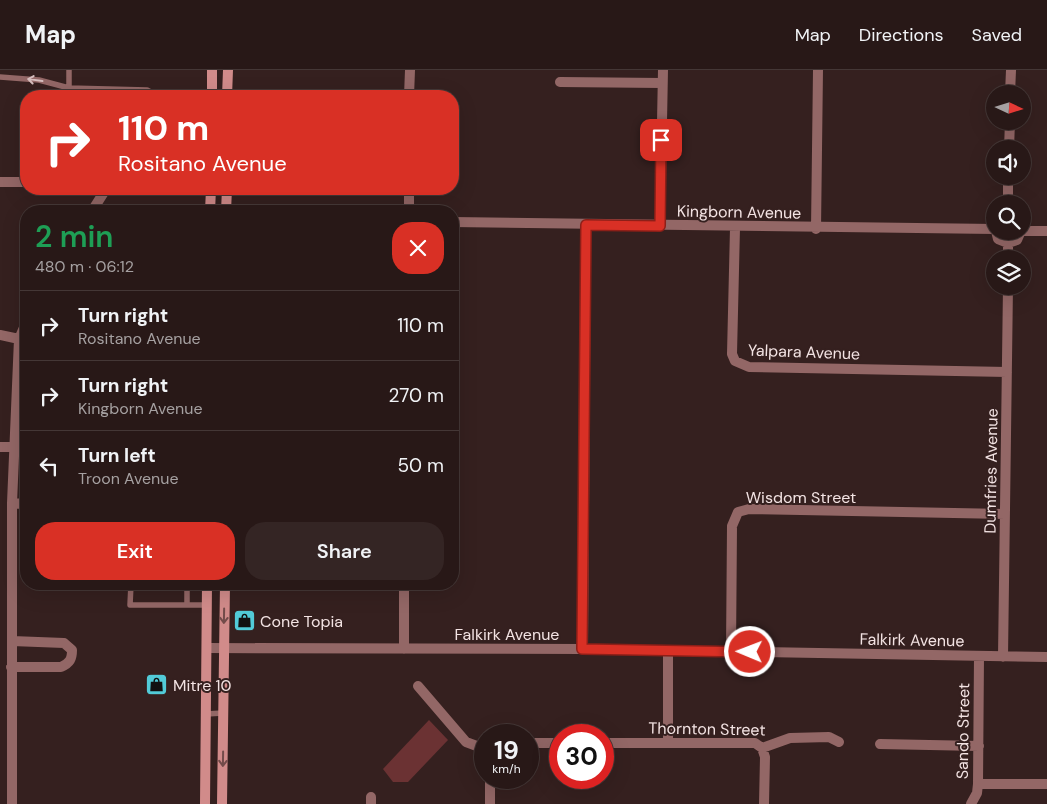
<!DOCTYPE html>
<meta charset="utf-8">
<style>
body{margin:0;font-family:"DM Sans",sans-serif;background:#342524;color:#f1f3f6;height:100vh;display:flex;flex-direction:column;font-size:19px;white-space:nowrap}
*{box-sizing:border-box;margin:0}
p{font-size:16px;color:#a5a0a1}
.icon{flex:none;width:28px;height:28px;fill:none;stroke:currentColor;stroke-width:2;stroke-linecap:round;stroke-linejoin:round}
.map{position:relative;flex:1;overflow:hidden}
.sheet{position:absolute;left:20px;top:135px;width:439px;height:385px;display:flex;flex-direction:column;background:#281817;border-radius:20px;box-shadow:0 5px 20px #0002,0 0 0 1px #443736}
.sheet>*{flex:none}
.hud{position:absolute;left:20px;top:20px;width:439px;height:105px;border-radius:20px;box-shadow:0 5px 20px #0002,0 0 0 1px #443736;background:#d93025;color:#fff;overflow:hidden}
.needle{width:32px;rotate:94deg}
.tools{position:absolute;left:986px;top:15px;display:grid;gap:10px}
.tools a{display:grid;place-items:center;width:45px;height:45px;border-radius:50%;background:#281817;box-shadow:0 5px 20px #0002,0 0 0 1px #443736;font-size:25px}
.speed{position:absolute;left:474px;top:654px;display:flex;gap:10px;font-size:25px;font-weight:700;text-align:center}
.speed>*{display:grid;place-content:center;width:65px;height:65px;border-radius:50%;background:#281817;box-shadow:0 5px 20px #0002,0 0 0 1px #443736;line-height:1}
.speed small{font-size:12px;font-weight:400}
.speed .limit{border:8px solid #d22;background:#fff;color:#111}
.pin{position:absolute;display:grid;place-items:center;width:42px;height:42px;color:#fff;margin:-21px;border-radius:10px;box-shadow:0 2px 8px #0006}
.me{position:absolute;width:55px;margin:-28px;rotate:271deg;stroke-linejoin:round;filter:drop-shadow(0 0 4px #0008)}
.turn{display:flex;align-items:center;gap:18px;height:105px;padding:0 15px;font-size:22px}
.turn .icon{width:65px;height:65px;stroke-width:2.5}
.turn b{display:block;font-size:35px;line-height:42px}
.round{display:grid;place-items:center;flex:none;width:52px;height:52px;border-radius:20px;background:#342524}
.headline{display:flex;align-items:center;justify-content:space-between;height:85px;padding:0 15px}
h1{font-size:30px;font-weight:600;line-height:38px;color:#1e9e55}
.action{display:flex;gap:10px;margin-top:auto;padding:10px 15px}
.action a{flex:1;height:58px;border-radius:20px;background:#d93025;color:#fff;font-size:20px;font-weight:600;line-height:58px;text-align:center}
.action a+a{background:#342524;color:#f1f3f6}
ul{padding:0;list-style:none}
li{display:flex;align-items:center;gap:15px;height:70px;padding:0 15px;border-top:1px solid #443736}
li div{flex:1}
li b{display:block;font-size:19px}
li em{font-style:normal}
header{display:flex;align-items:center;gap:30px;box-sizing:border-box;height:70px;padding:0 25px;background:#281817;border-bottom:1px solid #443736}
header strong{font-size:24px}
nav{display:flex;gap:28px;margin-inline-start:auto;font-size:18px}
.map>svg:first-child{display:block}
.green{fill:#6b3233}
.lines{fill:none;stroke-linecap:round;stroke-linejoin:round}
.service{stroke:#936766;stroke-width:5.5}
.minor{stroke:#936766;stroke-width:10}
.secondary{stroke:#d18b8a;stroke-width:10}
.oneway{stroke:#d6bebe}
.oneway2{stroke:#734b4a}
.route-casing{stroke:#8d1f18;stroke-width:12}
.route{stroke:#d93025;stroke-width:9}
.labels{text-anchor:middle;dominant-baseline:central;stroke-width:4;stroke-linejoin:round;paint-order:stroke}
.street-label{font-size:16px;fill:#f3e3e3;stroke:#35201f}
.poi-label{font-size:16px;fill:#f3e3e3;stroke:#35201f;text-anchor:start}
</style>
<header>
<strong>Map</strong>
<nav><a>Map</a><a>Directions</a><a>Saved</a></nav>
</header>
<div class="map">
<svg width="1047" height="734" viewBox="0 0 1047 734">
<rect width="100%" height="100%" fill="#35201f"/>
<path class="green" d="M429 650 448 670 408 712H393L383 699Z"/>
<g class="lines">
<path class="service" d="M0 7 39 10 69 18 147 20 158 26
M69 18V0
M131 514 130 535H187
M187 514V535H207
M206 644 223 643"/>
<path class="minor" d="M560 12 662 13
M1010 24 1011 0
M409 26 410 0
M1009 79 1010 51
M0 112H26
M1008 134V106
M409 139V119
M92 141 106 119
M452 152 995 159
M660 156 663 0
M735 158 732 284 735 291 749 297 1007 302
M816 159 818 0
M996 161 998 169 1008 173 1017 170 1021 161
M1022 161H1047
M1008 189V173
M0 265 19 269
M0 377H13
M12 433 26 434
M207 578 583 579 1047 587
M404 579V514
M583 579 586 155
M668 580V672
M731 581 732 456 738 442 749 439 1005 444
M1003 587 1008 216
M11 597H61C70 593 72 589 72 580L64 573 12 571
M418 616 466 672 482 678 485 682
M528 673H560
M602 673H755L762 678 790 668 829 667 839 672
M880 674 979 676
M762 678 765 687 764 734
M978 714H1047
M12 734V433L19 269 26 253
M371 734V727
M490 734V708
M971 734 977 723 978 714 979 586"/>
<path class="secondary" d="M212 26V0
M227 26 228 0
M210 141 211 119
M226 141 227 119
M205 734 207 514
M222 734 225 514"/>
</g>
<defs><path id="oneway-shaft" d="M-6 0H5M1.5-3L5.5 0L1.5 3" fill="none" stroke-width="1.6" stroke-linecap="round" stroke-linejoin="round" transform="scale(1.25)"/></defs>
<use class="oneway" href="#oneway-shaft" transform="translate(35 10) rotate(-172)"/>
<g class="oneway2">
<use href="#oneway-shaft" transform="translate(224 546) rotate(91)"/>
<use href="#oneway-shaft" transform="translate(223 689) rotate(91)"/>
</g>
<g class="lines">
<defs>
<path id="route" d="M661 70 660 156 586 155 582 579 750 582"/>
</defs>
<use href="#route" class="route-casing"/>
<use href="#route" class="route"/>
</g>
<defs>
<symbol id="shop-square" viewBox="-11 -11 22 22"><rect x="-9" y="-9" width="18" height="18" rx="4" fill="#52cbd8" stroke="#35201f"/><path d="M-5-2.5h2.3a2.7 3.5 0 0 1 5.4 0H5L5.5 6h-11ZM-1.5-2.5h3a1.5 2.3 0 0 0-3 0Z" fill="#111"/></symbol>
</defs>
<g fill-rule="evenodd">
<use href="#shop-square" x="232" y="538" width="25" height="25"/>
<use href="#shop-square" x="144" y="602" width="25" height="25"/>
</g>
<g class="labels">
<g class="street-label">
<text transform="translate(739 142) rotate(1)">Kingborn Avenue</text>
<text transform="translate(804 282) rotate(2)">Yalpara Avenue</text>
<text transform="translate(991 401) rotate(-89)">Dumfries Avenue</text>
<text x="801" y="427">Wisdom Street</text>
<text x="507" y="564">Falkirk Avenue</text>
<text transform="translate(912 570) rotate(1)">Falkirk Avenue</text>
<text transform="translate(707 659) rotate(1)">Thornton Street</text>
<text transform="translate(963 661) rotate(-89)">Sando Street</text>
</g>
<g class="poi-label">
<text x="260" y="551">Cone Topia</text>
<text x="173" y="615">Mitre 10</text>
</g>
</g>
</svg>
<div class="tools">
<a><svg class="needle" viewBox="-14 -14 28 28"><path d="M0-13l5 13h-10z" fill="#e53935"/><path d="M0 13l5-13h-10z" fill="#a5a0a1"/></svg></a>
<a><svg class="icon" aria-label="sound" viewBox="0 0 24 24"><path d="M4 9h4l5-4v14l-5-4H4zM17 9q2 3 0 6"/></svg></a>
<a><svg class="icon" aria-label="search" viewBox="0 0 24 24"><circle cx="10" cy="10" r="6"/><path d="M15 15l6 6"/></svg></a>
<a><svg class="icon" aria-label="layers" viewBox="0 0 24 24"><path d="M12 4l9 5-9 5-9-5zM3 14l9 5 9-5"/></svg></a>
</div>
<div class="speed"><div>19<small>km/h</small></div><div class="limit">30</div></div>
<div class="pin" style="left:661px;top:70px;background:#d93025"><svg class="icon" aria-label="arrive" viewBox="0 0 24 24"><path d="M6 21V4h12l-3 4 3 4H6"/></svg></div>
<svg class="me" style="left:750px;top:582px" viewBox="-20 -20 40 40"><circle r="17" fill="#d93025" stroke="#fff" stroke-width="3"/><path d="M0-11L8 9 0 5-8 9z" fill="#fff"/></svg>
<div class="hud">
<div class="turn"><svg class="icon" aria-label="right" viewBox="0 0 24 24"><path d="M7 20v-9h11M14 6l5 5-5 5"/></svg><div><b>110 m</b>Rositano Avenue</div></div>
</div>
<section class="sheet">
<div class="headline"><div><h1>2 min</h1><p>480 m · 06:12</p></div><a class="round" style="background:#d93025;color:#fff"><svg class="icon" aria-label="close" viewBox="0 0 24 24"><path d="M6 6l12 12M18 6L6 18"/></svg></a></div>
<ul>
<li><svg class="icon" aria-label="right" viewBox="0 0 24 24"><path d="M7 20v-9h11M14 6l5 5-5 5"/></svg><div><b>Turn right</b><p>Rositano Avenue</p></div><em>110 m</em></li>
<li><svg class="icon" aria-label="right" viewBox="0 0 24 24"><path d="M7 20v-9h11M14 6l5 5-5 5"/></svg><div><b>Turn right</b><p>Kingborn Avenue</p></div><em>270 m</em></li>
<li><svg class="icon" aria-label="left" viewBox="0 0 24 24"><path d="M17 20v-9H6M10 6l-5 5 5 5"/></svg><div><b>Turn left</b><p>Troon Avenue</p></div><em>50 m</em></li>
</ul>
<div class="action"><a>Exit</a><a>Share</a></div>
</section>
</div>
